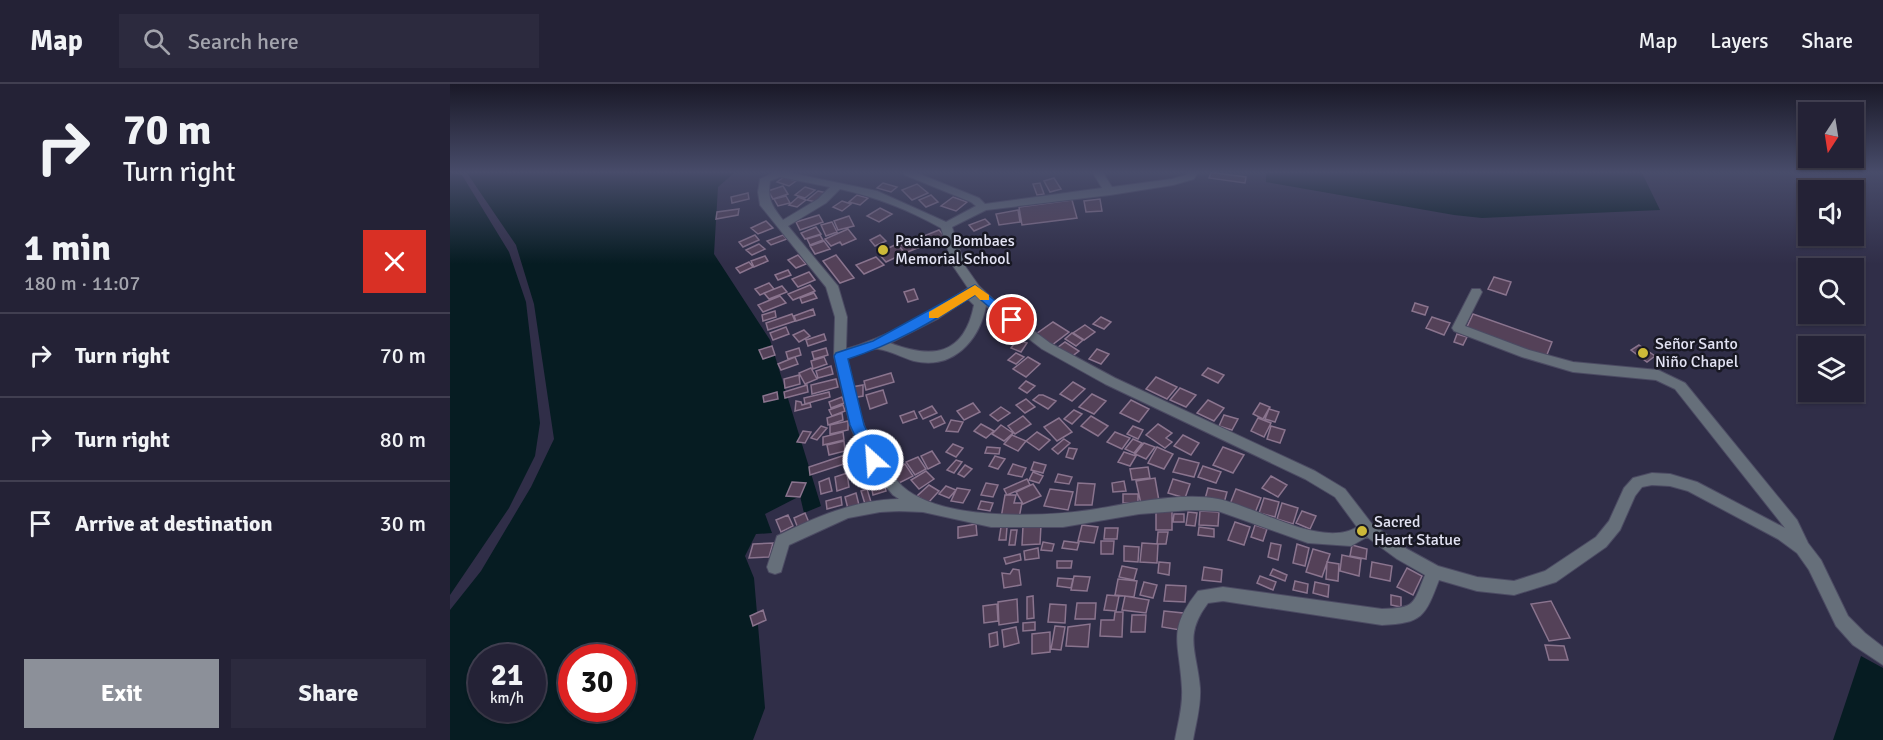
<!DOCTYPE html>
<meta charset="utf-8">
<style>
body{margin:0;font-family:Signika,sans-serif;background:#2c2a3e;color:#f1f3f6;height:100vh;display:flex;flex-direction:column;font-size:22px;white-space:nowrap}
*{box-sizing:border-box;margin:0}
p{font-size:20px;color:#a3a4ad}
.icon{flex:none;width:33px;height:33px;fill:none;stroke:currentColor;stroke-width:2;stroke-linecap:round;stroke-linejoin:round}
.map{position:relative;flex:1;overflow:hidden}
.details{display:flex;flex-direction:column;background:#242236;width:450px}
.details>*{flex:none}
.guide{background:#242236;color:#f1f3f6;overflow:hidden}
.needle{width:39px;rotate:192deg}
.controls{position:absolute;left:1348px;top:18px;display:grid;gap:12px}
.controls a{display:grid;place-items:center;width:66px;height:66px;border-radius:0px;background:#242236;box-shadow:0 2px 4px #0004,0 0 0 2px #413f51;font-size:30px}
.speed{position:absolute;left:18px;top:560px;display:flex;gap:12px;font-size:30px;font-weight:700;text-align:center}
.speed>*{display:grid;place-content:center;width:78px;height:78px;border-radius:50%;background:#242236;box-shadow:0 2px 4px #0004,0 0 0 2px #413f51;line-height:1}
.speed small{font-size:15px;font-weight:400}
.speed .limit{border:9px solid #d22;background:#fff;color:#111}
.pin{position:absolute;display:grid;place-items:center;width:51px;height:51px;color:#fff;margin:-26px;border:3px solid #fff;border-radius:50%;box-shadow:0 2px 6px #0007}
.me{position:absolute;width:66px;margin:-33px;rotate:334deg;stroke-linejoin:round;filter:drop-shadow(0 0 4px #0008)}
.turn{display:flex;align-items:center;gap:21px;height:126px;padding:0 24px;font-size:27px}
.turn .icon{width:78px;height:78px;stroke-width:2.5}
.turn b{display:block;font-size:42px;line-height:51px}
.round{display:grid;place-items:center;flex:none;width:63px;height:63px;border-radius:0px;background:#2c2a3e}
.overview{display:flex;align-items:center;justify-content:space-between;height:102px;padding:0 24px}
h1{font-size:36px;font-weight:700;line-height:45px}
.primary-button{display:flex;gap:12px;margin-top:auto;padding:12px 24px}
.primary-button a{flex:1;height:69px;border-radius:0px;background:#8c9099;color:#fff;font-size:24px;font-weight:700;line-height:69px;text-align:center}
.primary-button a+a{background:#2c2a3e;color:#f1f3f6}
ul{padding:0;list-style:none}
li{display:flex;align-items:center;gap:18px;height:84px;padding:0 24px;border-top:2px solid #413f51}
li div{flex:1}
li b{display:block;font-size:22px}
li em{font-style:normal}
header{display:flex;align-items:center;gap:36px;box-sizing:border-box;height:84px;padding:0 30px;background:#242236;border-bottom:2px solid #413f51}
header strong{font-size:28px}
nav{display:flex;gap:33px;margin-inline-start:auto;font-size:21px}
.search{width:420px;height:54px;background:#2c2a3e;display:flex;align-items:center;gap:15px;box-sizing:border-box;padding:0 21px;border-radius:0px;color:#a3a4ad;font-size:22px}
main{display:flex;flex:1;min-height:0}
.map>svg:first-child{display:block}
.water{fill:#061c22;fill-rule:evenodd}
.building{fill:#544158;stroke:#8a748e;stroke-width:1.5}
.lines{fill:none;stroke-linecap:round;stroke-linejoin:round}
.minor-casing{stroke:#4c4b63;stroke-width:2}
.minor{fill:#666f7a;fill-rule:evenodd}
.route{fill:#1a73e8;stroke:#114b97;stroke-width:1.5}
.slow{fill:#f59e0b}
.poi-dot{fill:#cdb938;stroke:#181823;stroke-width:2}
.labels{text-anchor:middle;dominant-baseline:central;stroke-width:5;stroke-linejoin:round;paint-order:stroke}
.poi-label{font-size:16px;fill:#e2e2f3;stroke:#181823;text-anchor:start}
</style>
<header>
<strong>Map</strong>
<div class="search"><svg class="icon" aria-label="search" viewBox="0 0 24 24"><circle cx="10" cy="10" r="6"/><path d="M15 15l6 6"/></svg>Search here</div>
<nav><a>Map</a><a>Layers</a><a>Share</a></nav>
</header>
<main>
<section class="details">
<div class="guide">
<div class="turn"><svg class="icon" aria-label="right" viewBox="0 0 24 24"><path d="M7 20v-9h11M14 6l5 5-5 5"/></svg><div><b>70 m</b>Turn right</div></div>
</div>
<div class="overview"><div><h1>1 min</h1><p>180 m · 11:07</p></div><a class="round" style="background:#d93025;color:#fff"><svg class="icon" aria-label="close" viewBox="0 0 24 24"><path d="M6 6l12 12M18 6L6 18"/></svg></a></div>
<ul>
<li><svg class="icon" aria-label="right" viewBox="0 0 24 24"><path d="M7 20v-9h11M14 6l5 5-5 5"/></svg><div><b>Turn right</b></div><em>70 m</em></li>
<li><svg class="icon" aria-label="right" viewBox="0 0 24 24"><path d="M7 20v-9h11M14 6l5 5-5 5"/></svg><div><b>Turn right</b></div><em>80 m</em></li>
<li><svg class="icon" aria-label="arrive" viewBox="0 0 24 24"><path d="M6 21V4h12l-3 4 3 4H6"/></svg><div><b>Arrive at destination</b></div><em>30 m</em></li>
</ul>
<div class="primary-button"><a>Exit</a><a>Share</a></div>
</section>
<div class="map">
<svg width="1433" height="656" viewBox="0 0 1433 656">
<rect width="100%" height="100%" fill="#302e48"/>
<path class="water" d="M0 89 12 91 59 168 76 218 90 339 85 372 59 424 0 511Z
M17 89H284L268 103 264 170 320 256 371 422 354 429 350 412 315 430 322 449 306 450 295 472 304 494 315 624 303 656H0V526L31 487 81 403 104 355 84 220 66 161ZM32 573H82V624H32ZM122 573H172V624H122Z
M816 89H1192L1210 126 1032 134 1004 131 816 98Z
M1411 572 1433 584V656H1383Z"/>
<path class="building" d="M761 89H766L796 93 795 99 759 94Z
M334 93 346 97 339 102 327 98Z
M604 94 611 105 600 108 594 97Z
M433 99 447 103 441 108 427 104Z
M590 99 594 110 587 111 583 100Z
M467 100 478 109 462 116 452 106Z
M333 102 338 110 323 115 318 107Z
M355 103 365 106 355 114 345 111Z
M368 107 377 109 366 118 357 116Z
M298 109 299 115 282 119 281 113Z
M407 111 418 114 410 121 399 118Z
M481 111 488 118 476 123 469 116Z
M336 112 340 119 328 122 324 115Z
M348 113 356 116 347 123 339 121Z
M503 113 517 118 506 127 491 122Z
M650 115 652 127 636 128 634 117Z
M622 116 627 134 572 141 569 123Z
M392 117 401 120 392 127 383 123Z
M430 124 442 130 429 138 417 132Z
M289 125 288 131 266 135 267 128Z
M568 126 570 138 549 141 546 130Z
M369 131 373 138 350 146 346 138Z
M399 132 404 142 388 146 384 137Z
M535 135 540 140 524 147 519 141Z
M316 137 323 144 308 150 301 144Z
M382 138 387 148 376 152 371 141Z
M366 143 371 150 355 155 351 149Z
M398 145 406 155 392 161 390 158 381 162 375 155Z
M489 146 495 153 455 169 449 162Z
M305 151 309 156 293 163 289 158Z
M333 151 337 155 321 161 317 157Z
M370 151 373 156 360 161 357 155Z
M430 151 436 157 425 162 420 156Z
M374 157 380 165 365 170 360 162Z
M309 160 315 165 302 171 296 166Z
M447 160 455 169 436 178 428 169Z
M348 171 356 180 346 184 338 176Z
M386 171 404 194 390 199 373 177Z
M315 172 318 177 304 183 301 177Z
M426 173 434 181 414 190 406 181Z
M299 178 303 183 290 189 286 184Z
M338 186 341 191 328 196 325 191Z
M359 188 365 196 348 203 342 195Z
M1044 193 1061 198 1056 211 1038 205Z
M319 199 324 205 310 211 305 205Z
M360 201 365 207 343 216 338 210Z
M332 202 337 208 319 215 314 209Z
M464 205 468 215 458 218 454 208Z
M364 209 367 214 352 219 350 214Z
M330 212 336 219 313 228 308 221Z
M965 219 978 223 975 231 962 227Z
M363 225 365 231 346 237 344 232Z
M325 227 326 233 313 237 312 231Z
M342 230 345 237 318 246 316 239Z
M1023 230 1102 258 1096 273 1016 245Z
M651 233 661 238 654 245 643 240Z
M982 233 1000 239 994 251 976 244Z
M603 238 619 248 602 261 586 250Z
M635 241 645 248 634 256 623 249Z
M336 243 339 250 323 256 320 249Z
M354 246 360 252 349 258 343 251Z
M622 249 633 256 626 262 615 255Z
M374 250 376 256 358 262 356 256Z
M1007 250 1017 253 1013 261 1004 258Z
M567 256 577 259 571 268 561 264Z
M615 258 629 267 621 273 607 264Z
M1189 261 1205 272 1197 278 1181 266Z
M322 262 325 271 313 275 309 266Z
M349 264 351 271 338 275 336 268Z
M376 264 378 271 364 275 362 268Z
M647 265 659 270 651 280 639 275Z
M566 269 574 273 566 280 558 276Z
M345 273 348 280 331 286 328 280Z
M374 273 377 280 363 285 361 277Z
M578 273 590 280 576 293 563 285Z
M381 282 383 290 368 294 366 287Z
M361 284 367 295 355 300 349 289Z
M758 284 774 291 768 299 752 291Z
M441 289 444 298 416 306 414 297Z
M349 291 350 300 335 304 334 295Z
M706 293 727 303 717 315 696 305Z
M386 295 388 303 362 310 361 301Z
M576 297 585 302 577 309 569 304Z
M623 298 635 305 622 317 610 310Z
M357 301 358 308 335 314 334 308Z
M413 301V312L402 314V303Z
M730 304 746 311 736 323 720 316Z
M433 306 437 319 420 325 416 311Z
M327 308 328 315 314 318 313 312Z
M379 308 380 313 355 320 354 314Z
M642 310 656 317 644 330 629 323Z
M589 311H593L606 317 598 325 583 316Z
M392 313 394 319 381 324 379 318Z
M576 315 585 323 575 329 566 321Z
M681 316 699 325 689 338 670 329Z
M758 316 774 324 764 337 747 329Z
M346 317 351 318 352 321 360 319 361 323 345 327Z
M523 319 530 328 514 336 507 327Z
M810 319 820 323 813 335 803 330Z
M393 321 395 327 382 332 379 326Z
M482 322 487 329 473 335 469 328Z
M551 323 560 329 548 337 540 331Z
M819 325 829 328 825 338 815 335Z
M624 326 632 330 622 340 614 335Z
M464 327 467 334 453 339 450 332Z
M392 329 393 336 378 341 377 334Z
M774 331 788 335 782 346 769 342Z
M491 332 495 339 484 344 480 337Z
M573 332 581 340 565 350 558 342Z
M641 332 658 342 648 352 631 342Z
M609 334 622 348 607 357 594 343Z
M808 334 821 339 814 353 801 347Z
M501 336 513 338 508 348 496 347Z
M398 337V346L380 350V341Z
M531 340 544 347 536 354 524 347Z
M708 340 722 349 716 354 722 358 715 364 696 351Z
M551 341 563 349 554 357 542 350Z
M371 342 377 344 367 356 361 354Z
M683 342 693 346 688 355 677 350Z
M821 342 835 346 830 359 817 355Z
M353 347 361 348 355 359 347 358Z
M393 348 394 356 373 361V353Z
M587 348 600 356 589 366 576 357Z
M665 348 680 354 672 365 657 358Z
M562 351 576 357 568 367 554 360Z
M733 351 749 359 741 371 724 362Z
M614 355 620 359 608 370 602 365Z
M683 355 692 359 684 369 675 365Z
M394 357 395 367 379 371 377 361Z
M442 357 447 363 431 371 426 365Z
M694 359 705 363 696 375 685 370Z
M503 360 513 364 506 373 496 368Z
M537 363 550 364 549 370 535 369Z
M707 363 723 370 714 385 698 379Z
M773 363 794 371 783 389 763 381Z
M619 364 627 365 623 375 616 373Z
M447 365 452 375 435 383 430 372Z
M482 367 490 379 478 385 471 372Z
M674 368 686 372 680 382 668 378Z
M395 371 397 379 360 391 359 383Z
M545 372 555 375 548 385 539 382Z
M468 373 476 385 465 391 456 378Z
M729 374 749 379 744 393 723 388Z
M506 376 512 378 504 389 497 386Z
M584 378 596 381 593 389 581 386Z
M455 380 463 392 447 400 440 388Z
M563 380 576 384 572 393 558 390Z
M515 381 522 385 514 393 508 390Z
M753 382 771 388 766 399 748 393Z
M698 383 700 394 682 396 680 385Z
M476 387 484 395 469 405 461 396Z
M583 388 593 392 589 399 579 396Z
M397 389 399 403 387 407 385 393Z
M608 390 622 393 619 400 605 398Z
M821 392 837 401 828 413 812 404Z
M379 394 382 407 371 410 369 398Z
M705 394 709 417 691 420 686 397Z
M577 395 580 401 557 411 554 405Z
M723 395 740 400 735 414 718 409Z
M434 397 436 407 423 411 421 401Z
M674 397 676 407 663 408 662 399Z
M342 398 356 399 350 413 336 412Z
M536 399 548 401 543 413 531 411Z
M628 399 645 400 642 421H625Z
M583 400 591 412 573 420 566 408Z
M479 401 489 407 478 419 467 412Z
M496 402 506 406 499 414 489 410Z
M507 404 520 406 513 419 501 417Z
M758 404 777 408 774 419 755 415Z
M417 405 421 418 415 420 411 407Z
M600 405 623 408 618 426 594 422Z
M786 405 811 414 805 429 780 420Z
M406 409 409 421 398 425 395 413Z
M673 410H688V419H673Z
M555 411H566L564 419H572L569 434H551Z
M391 413 392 421 377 425 376 417Z
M814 414 829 418 825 433 809 429Z
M531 417 543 419 540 427 528 425Z
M832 419 848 424 843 440 827 435Z
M706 427H722V446H706Z
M750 427 769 428 768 442 749 441Z
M852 427 866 432 860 445 846 439Z
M738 428 747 429 745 442 736 441Z
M355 429 360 441 349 447 344 434Z
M724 430H734V438H723Z
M338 431 343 442 331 448 326 436Z
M785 438 800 443 794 461 778 456Z
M526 440 527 451 508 454V443Z
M591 441 590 460 572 461 573 442Z
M632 441 648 443 644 459 628 457Z
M805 441 817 445 813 457 801 453Z
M551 443H557L556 456H549Z
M749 443 764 445V453L748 451Z
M655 444H668L667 455H654Z
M561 446H567L565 461H559Z
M708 448H718L716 460H707Z
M614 457 629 459 627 466 612 464Z
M651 457H664L663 470H651Z
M593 458 604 460 602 467 591 466Z
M323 459 319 473 299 474 303 460Z
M692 459 708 460 707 479 690 478Z
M821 459 831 461 828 476 818 473Z
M847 460 859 464 855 482 843 479Z
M902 461 917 465 916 475 900 472Z
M674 462 689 463 688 478 674 477Z
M588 464 589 474 575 476 574 467Z
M863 465 880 470 872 493 856 488Z
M570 470 571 476 556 480 554 474Z
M892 471 911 475 909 492 890 487Z
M607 477H622L621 484H607Z
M709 478 720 479 719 491 708 489Z
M877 478 889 480 888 497 876 495Z
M922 478 942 482 940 497 920 493Z
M672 482 687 485 684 496 669 493Z
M754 483 772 486 771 498 752 496Z
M957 484 972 492 963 511 947 503Z
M563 485 569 486 571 501 554 504 552 489 560 490Z
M823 485 837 491 835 497 820 491Z
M624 492 640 493 637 507 621 506Z
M810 492 826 498 823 506 807 499Z
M608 494 623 495 621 504 607 502Z
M668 495 687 497 684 513 665 511Z
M845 497 858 500 857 509 843 506Z
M694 498 707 501 703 514 690 511Z
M865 498 879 501 878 513 863 509Z
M716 501 736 502 735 518 714 517Z
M657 511 669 512 666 527 654 526Z
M941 511 951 513V523L941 521Z
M583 512 584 534 577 535V513Z
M675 512 699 516 696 529 672 526Z
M567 515 568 538 549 541 548 518Z
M1101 517 1120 554 1099 557 1081 520Z
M627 519H646L645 535H625Z
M547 520 548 537 534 539 533 522Z
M600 520 616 521 615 539 598 538Z
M313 526 316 536 303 542 300 532Z
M714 527 733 529 730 546 712 543Z
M665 528H673L672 553 650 552 651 536H664Z
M682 531H696L695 548H681Z
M585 538V546L573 547V539Z
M640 540 638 563 616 562 618 543Z
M605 542 615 543 611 566 601 565Z
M566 543 569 559 554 563 552 546Z
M547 548 548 561 540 563 539 550Z
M600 548V568L582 570V550Z
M1095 561 1114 562 1118 576H1099Z"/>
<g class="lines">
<defs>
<path id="minor" d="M323 89H341L427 107 496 138 526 122 521 118 455 91 454 89H467L529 114 535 120 652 104 643 89H653L662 103 722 95 736 91 737 89H747L744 95 723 101 660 111 536 126 502 143 515 182 529 202 548 220 600 259 665 294 865 387 895 405 922 440 957 465 988 482 1027 493 1064 497 1095 487 1146 453 1159 437 1174 404 1183 394 1202 389 1220 390 1247 398 1335 444 1225 305 1206 296 1123 288 1072 273 1004 247 1002 244 1022 205H1030L1032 208 1015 242 1079 266 1123 278 1208 286 1235 299 1347 436 1358 459 1371 476 1398 532 1415 549 1433 563V581L1403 561 1386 542 1359 486 1347 469 1328 455 1238 407 1220 402 1202 401 1192 403 1185 412 1170 446 1156 463 1106 498 1064 511 1027 507 989 496C975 533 972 539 932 541L773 517 758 519C733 552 747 567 750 604 751 622 746 639 743 656H725C728 639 733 622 732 605 730 559 716 547 748 507L773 503 932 525C965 524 963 521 975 491L947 475 917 453 901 462 858 459 768 427 741 426 689 430 613 443H541L473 428 449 427 430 428 398 434 339 461 331 488 325 490 319 488 317 483 327 452C366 433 404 416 449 415L443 411 427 392 410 365 400 341 384 272 385 233 376 203 310 121 308 108 310 95ZM330 93 380 103 368 115 333 136C322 122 317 115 320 97ZM390 105C426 113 459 126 491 144L503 182 518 204C480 229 440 252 396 265L397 233 388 202 338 142 376 119ZM518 215 524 221C514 272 482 275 440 259L489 234ZM536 222 592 265 655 300 855 395 885 413 907 443C872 465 805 422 768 415 734 408 681 419 646 425 597 433 491 438 452 402 440 390 428 373 421 357 408 332 404 302 397 274 406 272 419 264 428 265 439 266 453 274 464 277 502 286 529 258 536 222Z"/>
</defs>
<use href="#minor" class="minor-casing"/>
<use href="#minor" class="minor"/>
</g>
<linearGradient id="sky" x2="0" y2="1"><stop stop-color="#1a1928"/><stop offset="0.49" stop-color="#484c6a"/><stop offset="1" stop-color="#484c6a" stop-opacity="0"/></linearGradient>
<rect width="1433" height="180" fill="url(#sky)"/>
<path class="route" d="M525 201 566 233 568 236 566 239H558L525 211C484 237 444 260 398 275L414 341 431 376 429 380H418L400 341 384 272 386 269 423 257Z"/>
<path class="slow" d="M525 201 539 211V216H530L525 211 488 234H479V228Z"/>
<g class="poi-dot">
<circle cx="433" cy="166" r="6"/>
<circle cx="1193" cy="269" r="6"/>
<circle cx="912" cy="447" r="6"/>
</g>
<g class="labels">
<g class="poi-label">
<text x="445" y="157">Paciano Bombaes<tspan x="445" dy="18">Memorial School</tspan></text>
<text x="1205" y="260">Señor Santo<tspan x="1205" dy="18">Niño Chapel</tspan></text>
<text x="924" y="438">Sacred<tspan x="924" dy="18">Heart Statue</tspan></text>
</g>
</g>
</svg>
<div class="controls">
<a><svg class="needle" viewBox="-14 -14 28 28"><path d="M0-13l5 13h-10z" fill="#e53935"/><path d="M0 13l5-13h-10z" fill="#a3a4ad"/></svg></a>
<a><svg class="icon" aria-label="sound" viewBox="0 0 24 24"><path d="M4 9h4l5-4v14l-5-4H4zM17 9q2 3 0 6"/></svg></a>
<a><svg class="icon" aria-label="search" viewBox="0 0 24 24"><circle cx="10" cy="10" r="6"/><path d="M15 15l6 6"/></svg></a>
<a><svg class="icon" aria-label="layers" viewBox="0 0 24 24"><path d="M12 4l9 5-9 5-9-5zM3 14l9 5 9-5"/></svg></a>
</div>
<div class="speed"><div>21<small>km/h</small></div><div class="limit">30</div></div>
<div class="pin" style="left:562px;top:236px;background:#d93025"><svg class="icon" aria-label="arrive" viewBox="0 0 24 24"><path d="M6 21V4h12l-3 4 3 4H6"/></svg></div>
<svg class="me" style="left:423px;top:376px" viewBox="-20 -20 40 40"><circle r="17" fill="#1a73e8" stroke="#fff" stroke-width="3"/><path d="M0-11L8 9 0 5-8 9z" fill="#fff"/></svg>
</div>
</main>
